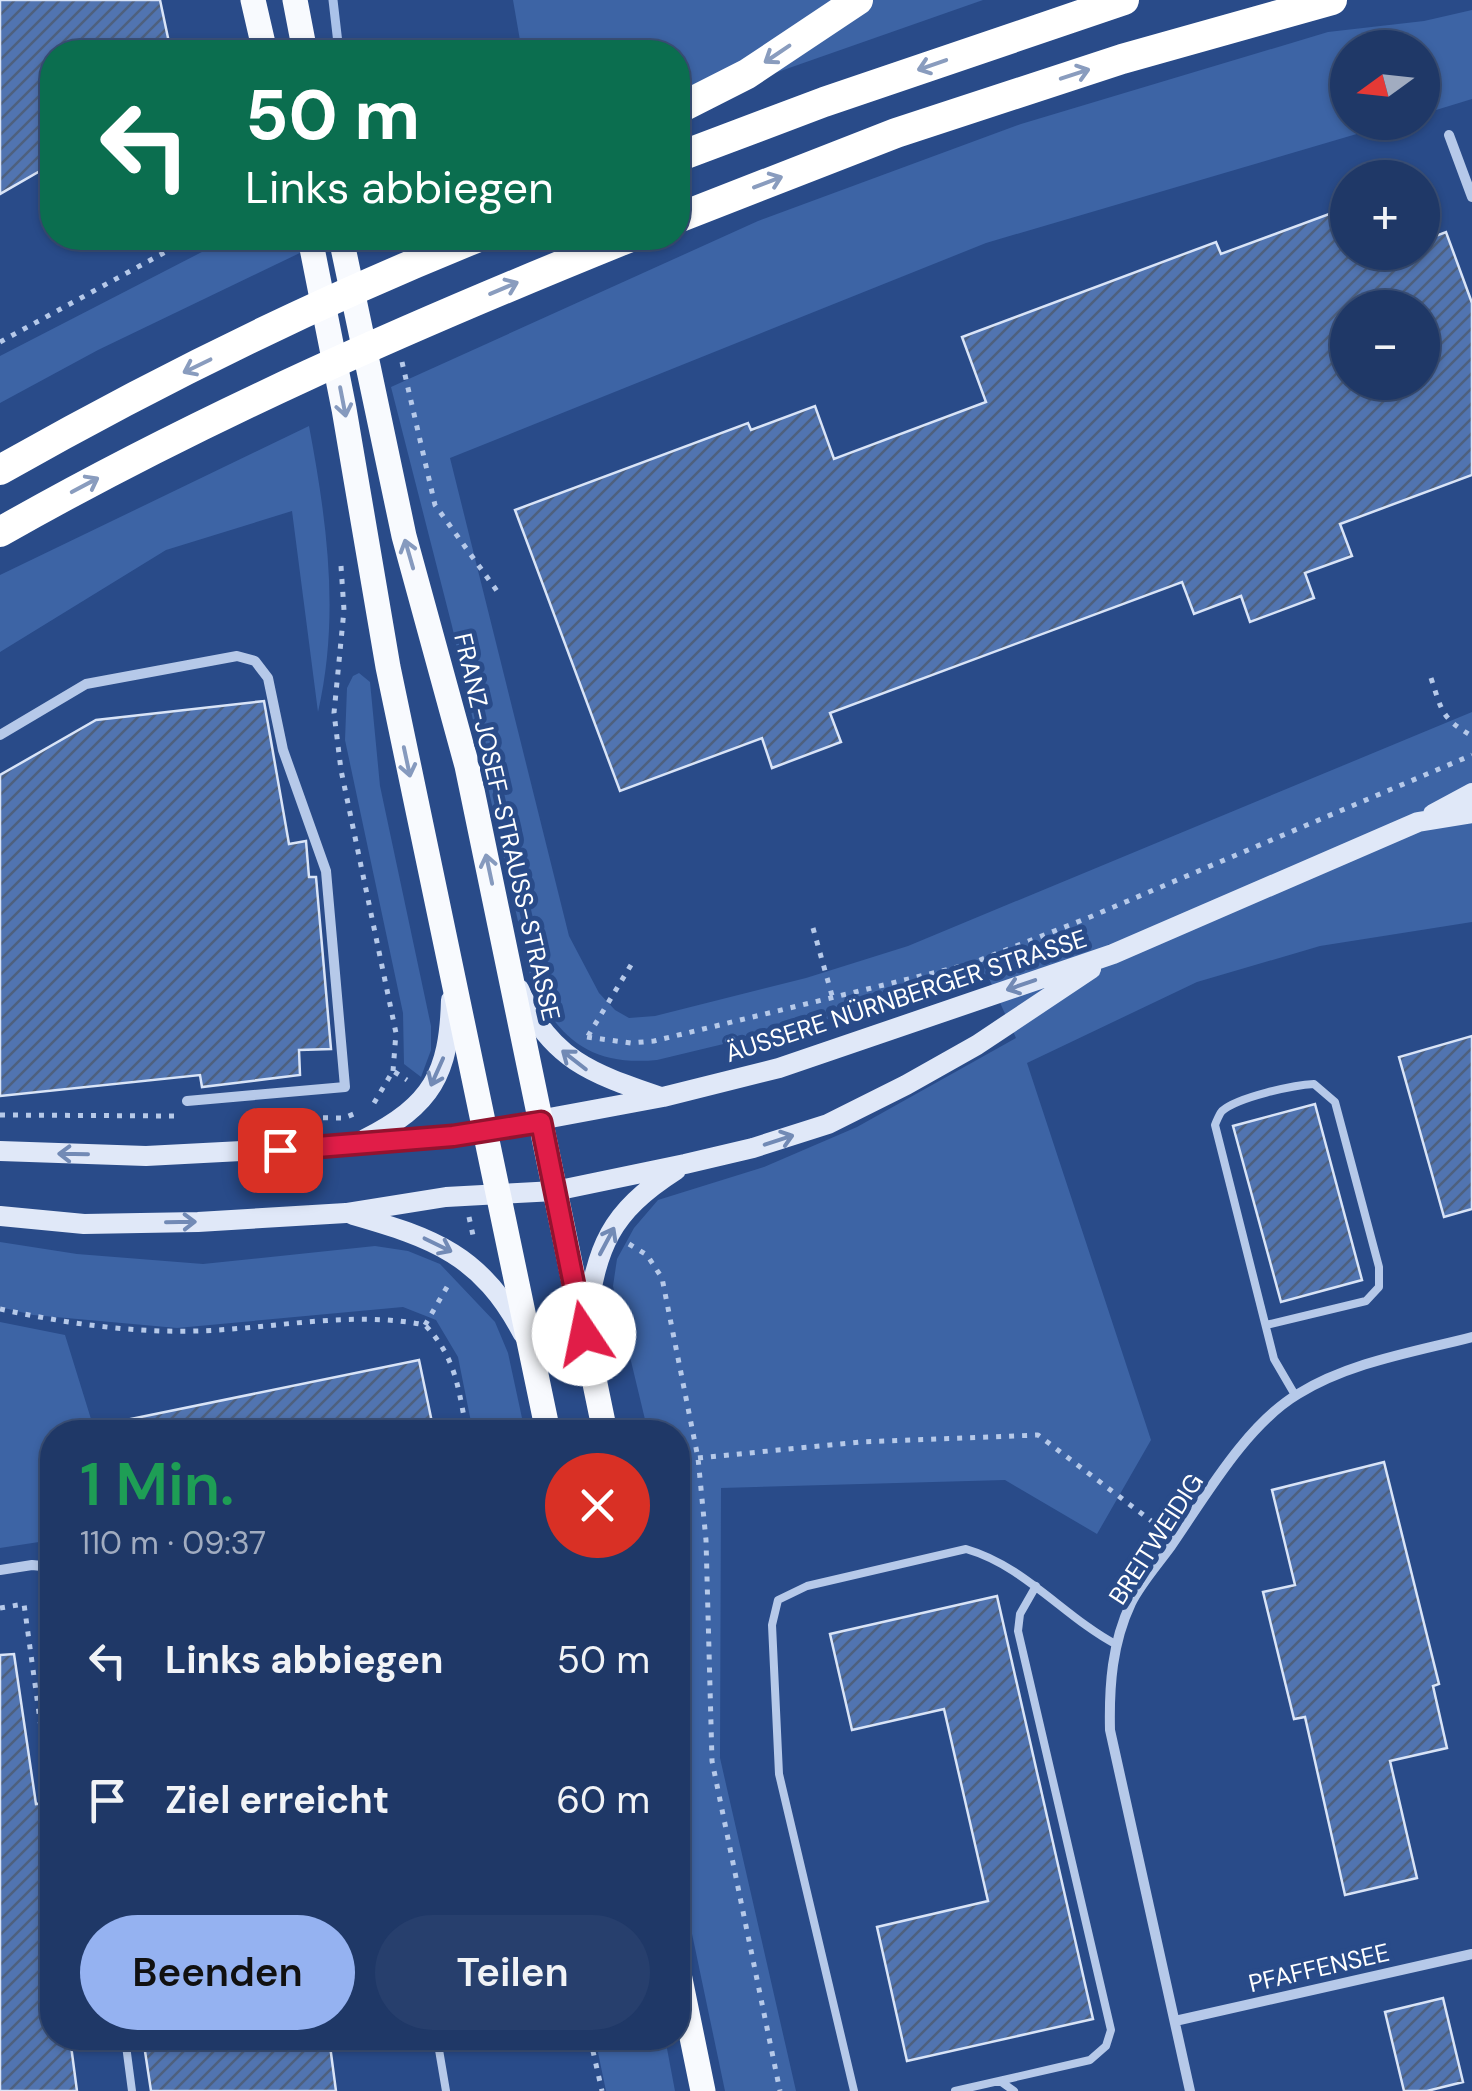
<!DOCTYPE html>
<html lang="de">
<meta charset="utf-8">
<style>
body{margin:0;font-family:"DM Sans",sans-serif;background:#273f6d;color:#f1f3f6;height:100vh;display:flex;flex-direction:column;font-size:38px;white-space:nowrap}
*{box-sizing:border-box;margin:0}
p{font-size:32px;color:#a1acc0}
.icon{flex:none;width:55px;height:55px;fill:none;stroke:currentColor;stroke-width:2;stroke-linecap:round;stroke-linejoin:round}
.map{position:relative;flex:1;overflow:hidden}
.sheet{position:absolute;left:40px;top:1420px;width:650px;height:630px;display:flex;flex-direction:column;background:#1f3867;border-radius:40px;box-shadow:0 2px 8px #0004,0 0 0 2px #3c527b}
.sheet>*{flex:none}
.hud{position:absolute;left:40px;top:40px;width:650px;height:210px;border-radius:40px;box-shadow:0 2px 8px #0004,0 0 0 2px #3c527b;background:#0b6e4f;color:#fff;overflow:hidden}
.needle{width:65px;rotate:255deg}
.controls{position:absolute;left:1330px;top:30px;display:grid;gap:20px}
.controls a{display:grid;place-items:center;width:110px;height:110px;border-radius:50%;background:#1f3867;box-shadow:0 2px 8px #0004,0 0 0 2px #3c527b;font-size:50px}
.pin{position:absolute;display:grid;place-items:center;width:85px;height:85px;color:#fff;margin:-42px;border-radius:20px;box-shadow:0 5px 15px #0006}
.me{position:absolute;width:110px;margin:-55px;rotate:349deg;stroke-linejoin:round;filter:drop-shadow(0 0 8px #0008)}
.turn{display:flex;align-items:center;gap:35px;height:210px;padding:0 40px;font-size:45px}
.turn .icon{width:130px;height:130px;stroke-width:2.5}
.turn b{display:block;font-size:70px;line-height:85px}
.round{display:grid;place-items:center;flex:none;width:105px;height:105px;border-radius:52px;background:#273f6d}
.head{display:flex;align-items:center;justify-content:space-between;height:170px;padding:0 40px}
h1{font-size:60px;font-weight:600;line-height:75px;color:#1e9e55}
.cta{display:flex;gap:20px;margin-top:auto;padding:20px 40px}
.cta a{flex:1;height:115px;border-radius:60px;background:#95b2f1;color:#111;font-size:40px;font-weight:600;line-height:115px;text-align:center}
.cta a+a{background:#273f6d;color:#f1f3f6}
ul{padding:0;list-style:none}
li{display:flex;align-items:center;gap:30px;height:140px;padding:0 40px}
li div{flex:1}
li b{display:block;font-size:38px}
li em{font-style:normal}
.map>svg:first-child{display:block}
.grass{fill:#3d64a5}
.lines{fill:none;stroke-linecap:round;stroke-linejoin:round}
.stream{stroke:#aac2e9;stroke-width:9}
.building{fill:url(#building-hatch);stroke:#d9e4f7;stroke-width:2.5;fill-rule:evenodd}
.path{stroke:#b6c9e9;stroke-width:5;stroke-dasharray:5 8;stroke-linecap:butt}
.service{stroke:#b6c9e9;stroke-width:8}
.minor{stroke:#b6c9e9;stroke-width:10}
.secondary{stroke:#e0e8f8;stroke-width:20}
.primary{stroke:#f8fafe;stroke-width:25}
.motorway{stroke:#fff;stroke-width:30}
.oneway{stroke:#899cbe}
.oneway2{stroke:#869abe}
.oneway3{stroke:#728ab5}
.route-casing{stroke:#92132f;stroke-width:25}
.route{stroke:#e11d48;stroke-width:18}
.labels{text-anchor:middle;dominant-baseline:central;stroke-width:10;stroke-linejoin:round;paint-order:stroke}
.street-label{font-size:25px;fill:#fff;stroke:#294b89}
</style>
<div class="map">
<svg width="1472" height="2091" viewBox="0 0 1472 2091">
<defs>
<pattern id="building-hatch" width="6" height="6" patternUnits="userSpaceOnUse" patternTransform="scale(2.5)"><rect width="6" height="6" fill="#5174b0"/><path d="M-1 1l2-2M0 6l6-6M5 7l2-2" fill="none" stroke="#4e607e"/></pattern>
</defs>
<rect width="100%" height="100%" fill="#294b89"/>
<path class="grass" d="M513 0H983L678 107V52H522Z
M1472 10V99L1423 114 1422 48H1348V122L1394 123 986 243 450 458 569 936 599 993 615 1010 629 1018 655 1016 806 978 908 946 1472 712V922L1320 946 1197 982 1027 1063 1151 1440 1097 1534 1005 1480 721 1488 720 1758 796 2091H725L678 1867V1432H648L613 1286 617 1259 634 1228 658 1200 764 1167 857 1127 1016 1038 987 974 853 1013 657 1060C591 1066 560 1040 532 984L452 626 391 387 758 221 1021 124 1328 32 1424 21Z
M229 238H331L98 350 0 403V356Z
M309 426C327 522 340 616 318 712L292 511 166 550 0 652V575Z
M359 673 370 682 380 786 431 1026V1050L421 1077 404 1064 403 1013 345 740 347 688 353 676Z
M0 1242 77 1254 203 1264 375 1246 408 1251 440 1264 495 1322 508 1353 525 1432H473L458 1357 436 1320 403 1307 177 1328 33 1315 0 1307Z
M0 1322 65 1335 95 1432H52V1540L0 1548Z
M595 2038H665L675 2091H606Z"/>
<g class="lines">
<path class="stream" d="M333 0 339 52"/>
</g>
<path class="building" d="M0 0H160L171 52H52V164L0 194Z
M1348 207V252H1422V241L1446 232 1472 303V475L1340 524 1352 556 1305 573 1314 598 1250 622 1241 596 1194 614 1182 582 830 713 841 742 772 768 762 738 620 791 515 510 748 423 751 430 815 406 834 459 986 402 962 337 1216 242 1221 254ZM1348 308H1422V382H1348Z
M264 701 289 844 306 841 309 877H316L331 1049 299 1050 300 1075 202 1087 200 1075 0 1096V775L96 720Z
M1472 1036V1209L1444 1217 1399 1057Z
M1315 1104 1362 1280 1281 1302 1233 1126Z
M419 1360 434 1432H122L121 1421Z
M1384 1462 1439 1684 1433 1686 1447 1748 1390 1761 1417 1878 1345 1895 1305 1717 1294 1719 1263 1592 1295 1585 1272 1490Z
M997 1596 1093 2019 907 2061 877 1927 988 1901 944 1709 852 1730 830 1634Z
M14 1654 36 1804 52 1802V2038H70L77 2091H0V1655Z
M1443 1998 1463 2082 1427 2091H1404L1385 2012Z
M143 2038H329L336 2091H151Z"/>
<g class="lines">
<path class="path" d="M373 238 376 249
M0 342 191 238
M402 362 435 505 497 591
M341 566 344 610 334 713 341 770 396 1033 393 1071
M1431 678C1442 711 1441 718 1472 736
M813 928 833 999
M588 1036 631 965
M587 1037 631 1043 654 1041 970 964 1090 917 1472 755
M374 1103 393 1071 407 1080
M0 1115 177 1116
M258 1117 344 1118 356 1113
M469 1217 474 1240
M629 1244 647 1255 662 1278 698 1458 706 1540 712 1761 780 2091
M0 1309C64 1323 131 1333 197 1331 271 1329 352 1310 425 1325 457 1359 458 1389 467 1432
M425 1325 451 1280
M698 1458 860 1442 1038 1435 1162 1529
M0 1608 24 1604 50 1793H52
M590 2038 602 2091"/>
<path class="service" d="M1266 1325 1366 1301 1379 1287V1267L1335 1102 1314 1084C1294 1085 1238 1097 1222 1111 1220 1113 1216 1122 1215 1125L1274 1359 1295 1395
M125 2038 132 2091
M437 2038 446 2091
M1000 2081 1014 2091
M854 2091 779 1774 772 1625 778 1600 807 1586 966 1549C1025 1566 1064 1617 1117 1645
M955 2091 1090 2060 1106 2046 1111 2030 1018 1631 1020 1614 1036 1586"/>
<path class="minor" d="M1449 135 1472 197
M0 735 86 684 237 656 255 661 268 678 283 750 326 871 345 1087 187 1101
M0 1570 32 1565 52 1567
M1175 2021 1472 1954
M1190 2091 1110 1730C1109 1686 1112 1643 1131 1603 1141 1583 1158 1564 1171 1546 1205 1497 1246 1425 1298 1394 1350 1362 1414 1352 1472 1337"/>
<path class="secondary" d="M1433 814 1472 793
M519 989C550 1060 593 1074 661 1097
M365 1139C432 1105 449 1074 451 1000
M0 1151 146 1156 355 1145 453 1136 663 1097 779 1068 1113 954 1418 822 1472 813
M353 1215C433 1238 482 1255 523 1334
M0 1216 84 1224 198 1222 346 1213 446 1197 555 1191 685 1164 753 1148 828 1124 906 1085 977 1045 1091 969
M586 1322C597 1246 609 1213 676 1170"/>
<path class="primary" d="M253 0 265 52
M295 0 305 52
M310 238 344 409 388 667 548 1432
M341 238 404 536 467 766 605 1432
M678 1969 703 2091"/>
<path class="motorway" d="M678 109 747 74 858 0
M678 157 824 102 1124 0
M678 218 896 133 1122 59 1332 0
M0 470C153 383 313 304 476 238
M0 532C202 417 413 325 628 238"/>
</g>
<defs><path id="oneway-shaft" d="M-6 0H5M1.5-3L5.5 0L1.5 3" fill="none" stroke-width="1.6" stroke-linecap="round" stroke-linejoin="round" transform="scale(2.5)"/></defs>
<g class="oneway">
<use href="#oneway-shaft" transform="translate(777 54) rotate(146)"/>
<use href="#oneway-shaft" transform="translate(932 65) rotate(161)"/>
<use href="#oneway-shaft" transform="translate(1075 74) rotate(-18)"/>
<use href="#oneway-shaft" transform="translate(768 182) rotate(-21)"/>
<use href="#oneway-shaft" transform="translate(504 288) rotate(-23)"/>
<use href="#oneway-shaft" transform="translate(197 366) rotate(154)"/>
<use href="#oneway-shaft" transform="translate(85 485) rotate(-28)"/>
</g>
<g class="oneway2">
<use href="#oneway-shaft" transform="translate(343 402) rotate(79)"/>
<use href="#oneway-shaft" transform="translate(409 554) rotate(-106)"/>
<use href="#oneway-shaft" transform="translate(407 762) rotate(78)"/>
<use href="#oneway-shaft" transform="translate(489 869) rotate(-102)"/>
</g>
<g class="oneway3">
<use href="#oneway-shaft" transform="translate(1021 985) rotate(161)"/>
<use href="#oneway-shaft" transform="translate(574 1060) rotate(-142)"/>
<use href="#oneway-shaft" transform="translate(437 1072) rotate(114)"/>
<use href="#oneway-shaft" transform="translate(779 1140) rotate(-18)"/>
<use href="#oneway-shaft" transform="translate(73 1154) rotate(-179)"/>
<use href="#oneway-shaft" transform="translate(181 1222) rotate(-1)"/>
<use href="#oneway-shaft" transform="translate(607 1241) rotate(-62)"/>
<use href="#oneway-shaft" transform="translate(438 1245) rotate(26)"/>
</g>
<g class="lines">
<defs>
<path id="route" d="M280 1150 453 1136 541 1122 584 1334"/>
</defs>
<use href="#route" class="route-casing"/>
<use href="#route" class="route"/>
</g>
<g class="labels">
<g class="street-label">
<text transform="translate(507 827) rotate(77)">FRANZ-JOSEF-STRAUSS-STRASSE</text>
<text transform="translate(906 996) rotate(-18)">ÄUSSERE NÜRNBERGER STRASSE</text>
<text transform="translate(1156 1539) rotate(-57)">BREITWEIDIG</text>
<text transform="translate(1319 1968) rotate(-13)">PFAFFENSEE</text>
</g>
</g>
</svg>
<div class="controls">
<a><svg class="needle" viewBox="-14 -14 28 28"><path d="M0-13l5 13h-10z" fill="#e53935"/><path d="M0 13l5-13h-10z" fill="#a1acc0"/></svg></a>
<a>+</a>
<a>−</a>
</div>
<div class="pin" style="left:280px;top:1150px;background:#d93025"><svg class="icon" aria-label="arrive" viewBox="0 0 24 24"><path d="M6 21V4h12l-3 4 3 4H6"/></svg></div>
<svg class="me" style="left:584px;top:1334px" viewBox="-20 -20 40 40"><circle r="19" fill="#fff"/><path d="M0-13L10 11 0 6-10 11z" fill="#e11d48"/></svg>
<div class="hud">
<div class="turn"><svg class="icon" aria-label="left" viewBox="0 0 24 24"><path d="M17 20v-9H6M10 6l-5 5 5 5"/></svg><div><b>50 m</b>Links abbiegen</div></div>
</div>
<section class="sheet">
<div class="head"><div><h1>1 Min.</h1><p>110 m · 09:37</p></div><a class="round" style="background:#d93025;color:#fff"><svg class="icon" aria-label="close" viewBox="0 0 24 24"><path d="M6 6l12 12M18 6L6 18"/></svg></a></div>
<ul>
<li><svg class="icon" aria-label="left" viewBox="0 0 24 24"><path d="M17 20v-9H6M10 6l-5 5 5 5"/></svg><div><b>Links abbiegen</b></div><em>50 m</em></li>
<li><svg class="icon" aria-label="arrive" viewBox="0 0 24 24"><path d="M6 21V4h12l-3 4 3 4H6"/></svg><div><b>Ziel erreicht</b></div><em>60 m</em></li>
</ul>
<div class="cta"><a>Beenden</a><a>Teilen</a></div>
</section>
</div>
